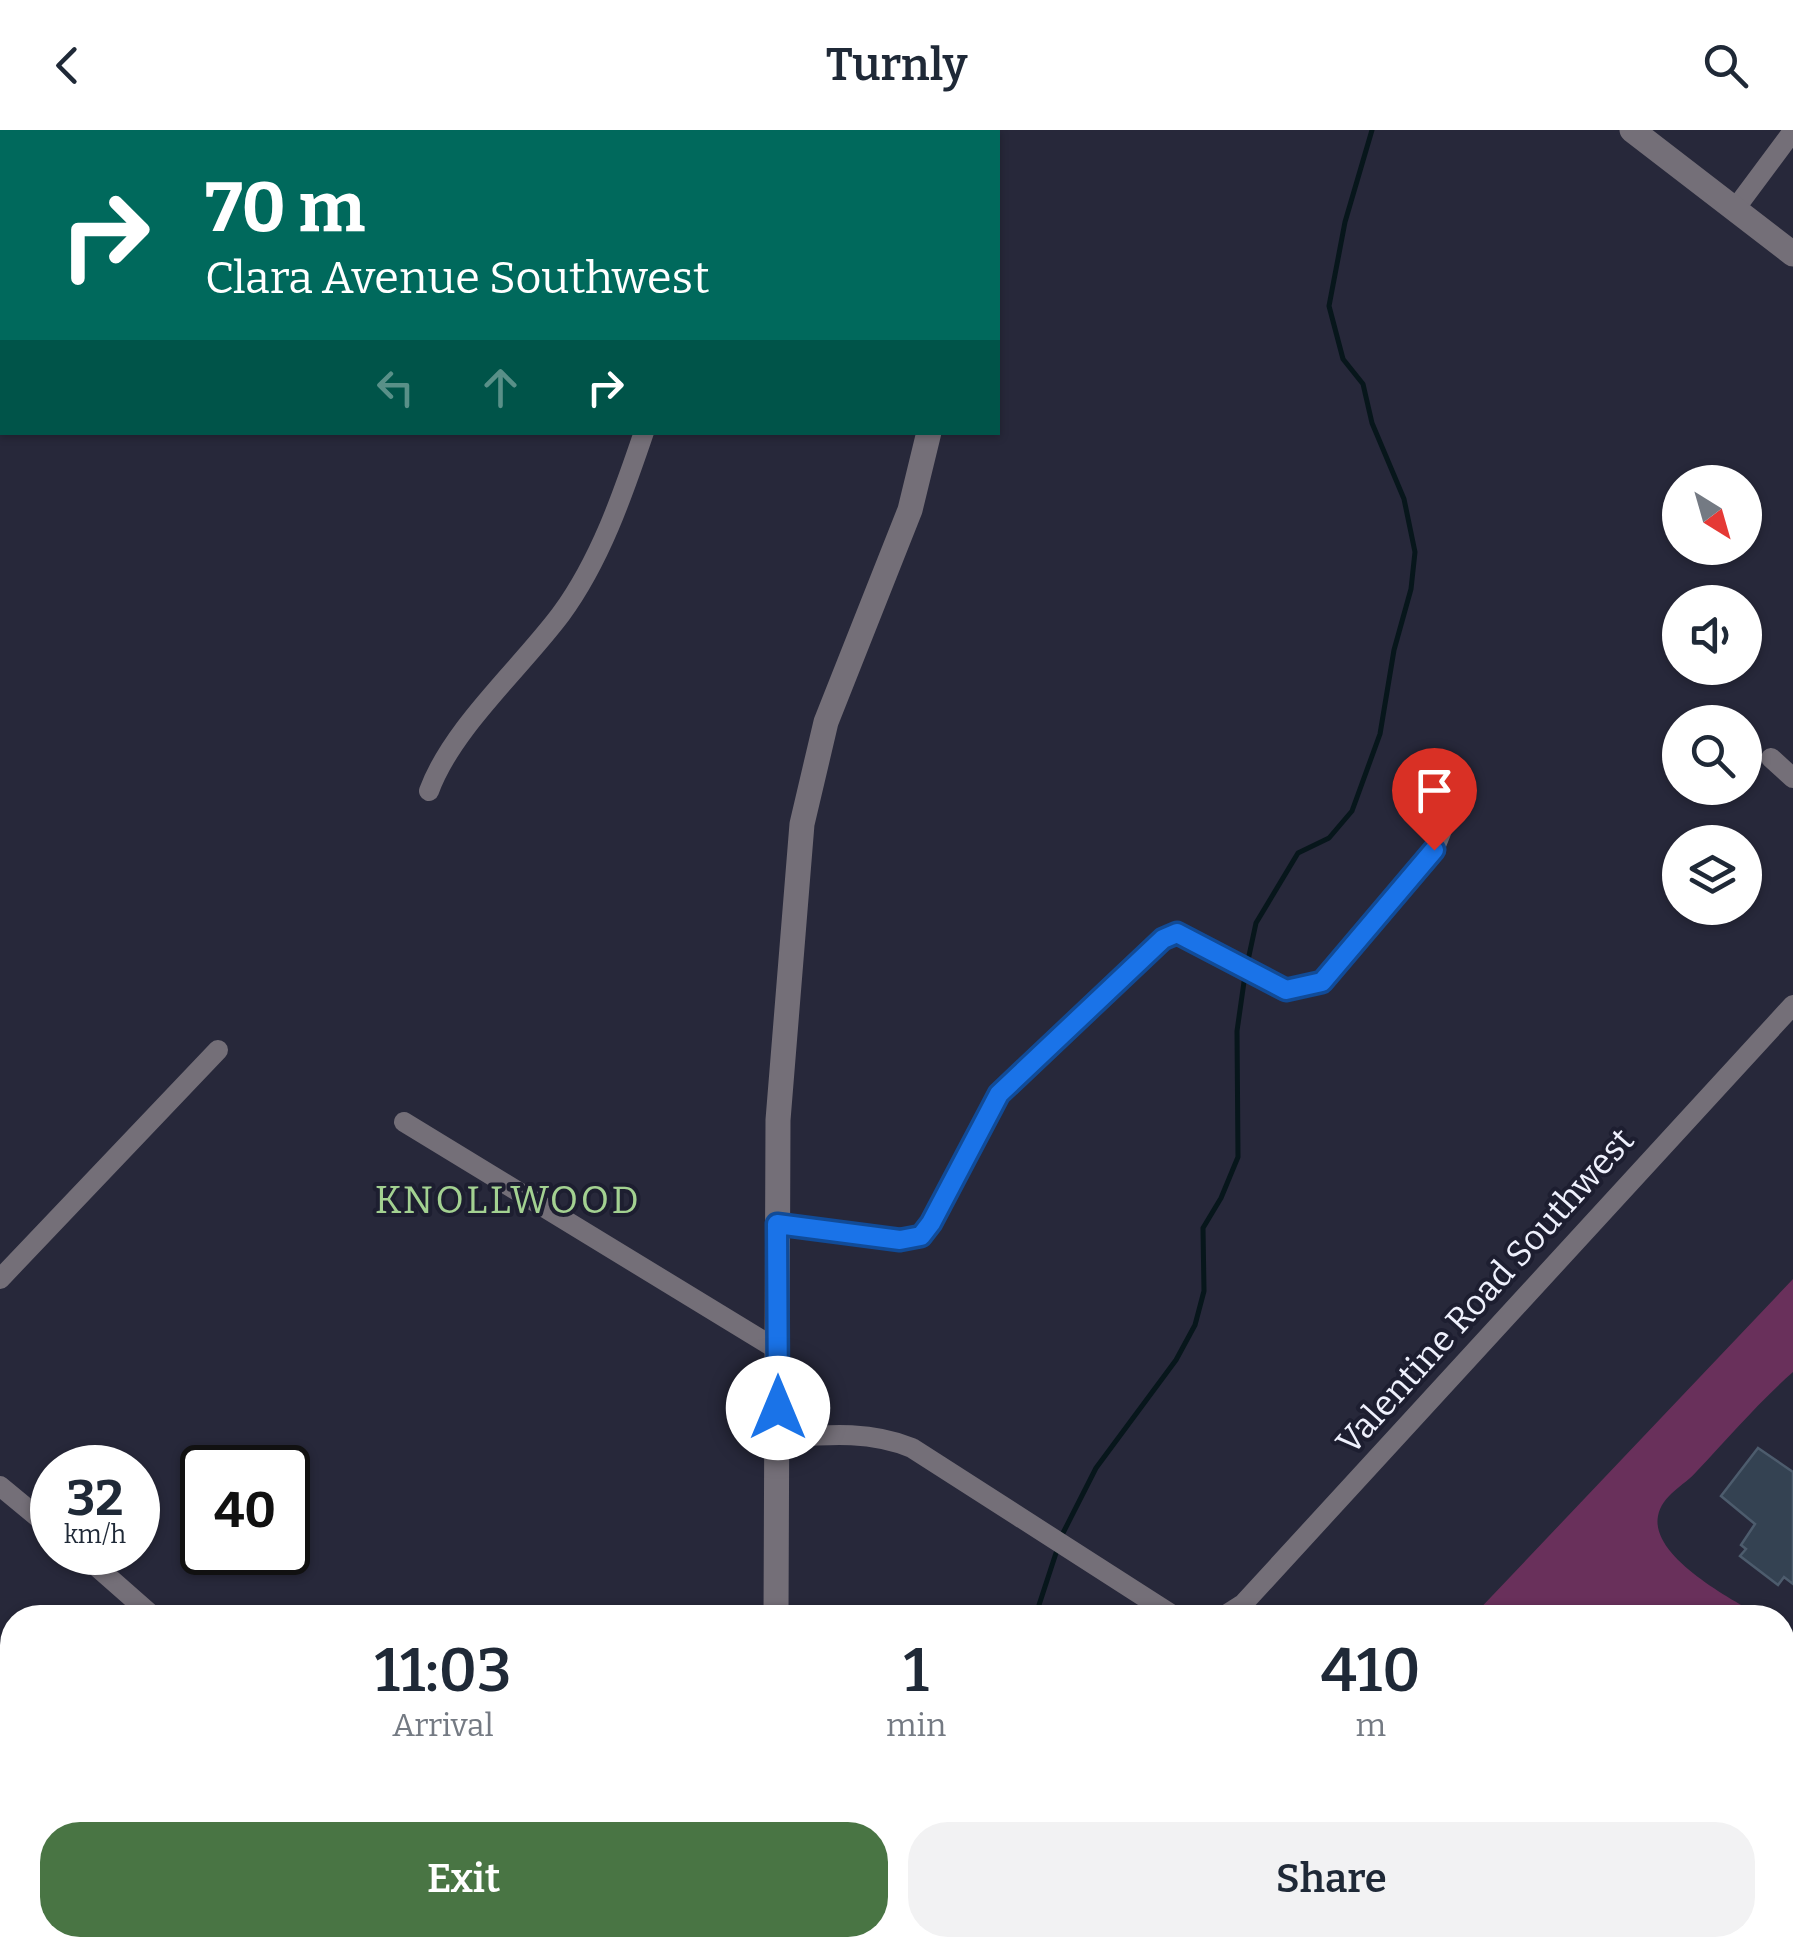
<!DOCTYPE html>
<style>
body{margin:0;font-family:Bitter,serif;background:#f2f2f3;color:#1f2937;height:100vh;display:flex;flex-direction:column;font-size:38px;white-space:nowrap}
*{box-sizing:border-box;margin:0}
p{font-size:32px;color:#747a83}
.icon{flex:none;width:55px;height:55px;fill:none;stroke:currentColor;stroke-width:2;stroke-linecap:round;stroke-linejoin:round}
.map{position:relative;flex:1;overflow:hidden}
.panel{position:absolute;left:0px;top:1475px;width:1795px;height:352px;display:flex;flex-direction:column;background:#fff;border-radius:40px 40px 0 0;box-shadow:0 2px 8px #0004}
.panel>*{flex:none}
.top-card{position:absolute;left:0px;top:0px;width:1000px;height:305px;box-shadow:0 2px 8px #0004;background:#00695c;color:#fff;overflow:hidden}
.needle{width:65px;rotate:143deg}
.controls{position:absolute;left:1662px;top:335px;display:grid;gap:20px}
.controls a{display:grid;place-items:center;width:100px;height:100px;border-radius:50%;background:#fff;box-shadow:0 2px 8px #0004;font-size:50px}
.speed{position:absolute;left:30px;top:1315px;display:flex;gap:20px;font-size:50px;font-weight:700;text-align:center}
.speed>*{display:grid;place-content:center;width:130px;height:130px;border-radius:50%;background:#fff;box-shadow:0 2px 8px #0004;line-height:1}
.speed small{font-size:25px;font-weight:400}
.speed .limit{border:5px solid #111;border-radius:15px;background:#fff;color:#111}
.pin{position:absolute;display:grid;place-items:center;width:85px;height:85px;color:#fff;margin:-102px -42px;border-radius:50% 50% 50% 0;rotate:-45deg;box-shadow:0 0 10px #0007}
.pin .icon{rotate:45deg}
.me{position:absolute;width:110px;margin:-55px;rotate:0deg;stroke-linejoin:round;filter:drop-shadow(0 0 8px #0008)}
.turn{display:flex;align-items:center;gap:35px;height:210px;padding:0 40px;font-size:45px}
.turn .icon{width:130px;height:130px;stroke-width:2.5}
.turn b{display:block;font-size:70px;line-height:85px}
.lanes{display:flex;align-items:center;height:95px;padding:0 40px;background:#0003;justify-content:center;gap:50px;direction:ltr}
.lanes .off{opacity:.35}
.eta{display:flex;justify-content:space-evenly;align-items:center;height:170px;text-align:center}
.eta b{font-size:60px;font-weight:600;line-height:70px}
.button{display:flex;gap:20px;margin-top:auto;padding:20px 40px}
.button a{flex:1;height:115px;border-radius:40px;background:#497544;color:#fff;font-size:40px;font-weight:600;line-height:115px;text-align:center}
.button a+a{background:#f2f2f3;color:#1f2937}
header{display:flex;justify-content:space-between;align-items:center;height:130px;padding:0 40px;background:#fff;font-size:45px;font-weight:600}
.map>svg:first-child{display:block}
.green{fill:#69305b}
.lines{fill:none;stroke-linecap:round;stroke-linejoin:round}
.stream{stroke:#07161b;stroke-width:5}
.building{fill:#344252;stroke:#4d5c6d;stroke-width:2.5}
.minor{stroke:#746f78;stroke-width:20}
.tertiary{stroke:#746f78;stroke-width:25}
.route-casing{stroke:#114b97;stroke-width:25}
.route{stroke:#1a73e8;stroke-width:18}
.labels{text-anchor:middle;dominant-baseline:central;stroke-width:8;stroke-linejoin:round;paint-order:stroke}
.street-label{font-size:35px;fill:#eef0fc;stroke:#1d1e30}
.neighbourhood-label{font-size:38px;letter-spacing:2.5px;fill:#a3d191;stroke:#1d1e30}
</style>
<header><svg class="icon" aria-label="back" viewBox="0 0 24 24"><path d="M15 5l-7 7 7 7"/></svg>Turnly<svg class="icon" aria-label="search" viewBox="0 0 24 24"><circle cx="10" cy="10" r="6"/><path d="M15 15l6 6"/></svg></header>
<div class="map">
<svg width="1793" height="1826" viewBox="0 0 1793 1826">
<rect width="100%" height="100%" fill="#27283a"/>
<path class="green" d="M1793 1149V1242C1758 1273 1729 1307 1697 1341 1684 1356 1662 1365 1658 1386 1650 1427 1734 1471 1763 1487H1472Z
M1793 1599V1826H1570L1564 1815H1782V1604Z
M0 1706 12 1717V1815H125L138 1826H0Z
M1043 1815H1163L1154 1826H1041Z"/>
<g class="lines">
<path class="stream" d="M1247 835 1256 793 1298 723 1329 708 1352 681 1380 604 1394 520 1411 459 1415 422 1404 369 1372 293 1363 254 1343 229 1329 176 1345 92 1372 0
M1062 1405 1096 1338 1176 1230 1195 1195 1204 1161 1203 1098 1221 1068 1238 1027 1237 901 1245 845
M1039 1488V1475L1057 1420
M999 1826 1002 1815"/>
</g>
<path class="building" d="M1758 1318 1793 1342V1454L1784 1447 1778 1455 1740 1426 1746 1419 1741 1415 1755 1394 1721 1366Z"/>
<g class="lines">
<path class="minor" d="M638 0 639 2
M351 2 355 0
M1735 79 1793 1
M0 184 2 183
M1771 628 1793 648
M429 661C452 598 520 539 561 484 600 431 623 364 644 302
M404 992 778 1220
M777 1094 901 1110 921 1107 931 1093 999 964 1163 809 1177 803 1286 860 1322 852 1434 720 1446 690
M0 1149 218 920
M778 1308C824 1305 868 1300 912 1318L1177 1488
M0 1356 52 1399
M80 1422 155 1488
M1221 1488 1243 1474 1793 875
M567 1826 570 1815"/>
<path class="tertiary" d="M922 0V2
M1632 0 1793 124
M776 1488 778 990 802 694 826 592 910 380 929 302
M775 1826V1815"/>
</g>
<g class="lines">
<defs>
<path id="route" d="M778 1278 777 1094 900 1110 921 1106 931 1093 999 964 1163 809 1177 803 1286 860 1322 852 1434 720"/>
</defs>
<use href="#route" class="route-casing"/>
<use href="#route" class="route"/>
</g>
<g class="labels">
<g class="street-label">
<text transform="translate(1485 1161) rotate(-48)">Valentine Road Southwest</text>
</g>
<g class="neighbourhood-label">
<text x="508" y="1070">KNOLLWOOD</text>
</g>
</g>
</svg>
<div class="controls">
<a><svg class="needle" viewBox="-14 -14 28 28"><path d="M0-13l5 13h-10z" fill="#e53935"/><path d="M0 13l5-13h-10z" fill="#747a83"/></svg></a>
<a><svg class="icon" aria-label="sound" viewBox="0 0 24 24"><path d="M4 9h4l5-4v14l-5-4H4zM17 9q2 3 0 6"/></svg></a>
<a><svg class="icon" aria-label="search" viewBox="0 0 24 24"><circle cx="10" cy="10" r="6"/><path d="M15 15l6 6"/></svg></a>
<a><svg class="icon" aria-label="layers" viewBox="0 0 24 24"><path d="M12 4l9 5-9 5-9-5zM3 14l9 5 9-5"/></svg></a>
</div>
<div class="speed"><div>32<small>km/h</small></div><div class="limit">40</div></div>
<div class="pin" style="left:1434px;top:720px;background:#d93025"><svg class="icon" aria-label="arrive" viewBox="0 0 24 24"><path d="M6 21V4h12l-3 4 3 4H6"/></svg></div>
<svg class="me" style="left:778px;top:1278px" viewBox="-20 -20 40 40"><circle r="19" fill="#fff"/><path d="M0-13L10 11 0 6-10 11z" fill="#1a73e8"/></svg>
<div class="top-card">
<div class="turn"><svg class="icon" aria-label="right" viewBox="0 0 24 24"><path d="M7 20v-9h11M14 6l5 5-5 5"/></svg><div><b>70 m</b>Clara Avenue Southwest</div></div>
<div class="lanes"><svg class="icon off" aria-label="left" viewBox="0 0 24 24"><path d="M17 20v-9H6M10 6l-5 5 5 5"/></svg><svg class="icon off" aria-label="ahead" viewBox="0 0 24 24"><path d="M12 20V5M6 11l6-6 6 6"/></svg><svg class="icon" aria-label="right" viewBox="0 0 24 24"><path d="M7 20v-9h11M14 6l5 5-5 5"/></svg></div>
</div>
<section class="panel">
<div class="eta">
<div><b>11:03</b><p>Arrival</p></div>
<div><b>1</b><p>min</p></div>
<div><b>410</b><p>m</p></div>
</div>
<div class="button"><a>Exit</a><a>Share</a></div>
</section>
</div>
